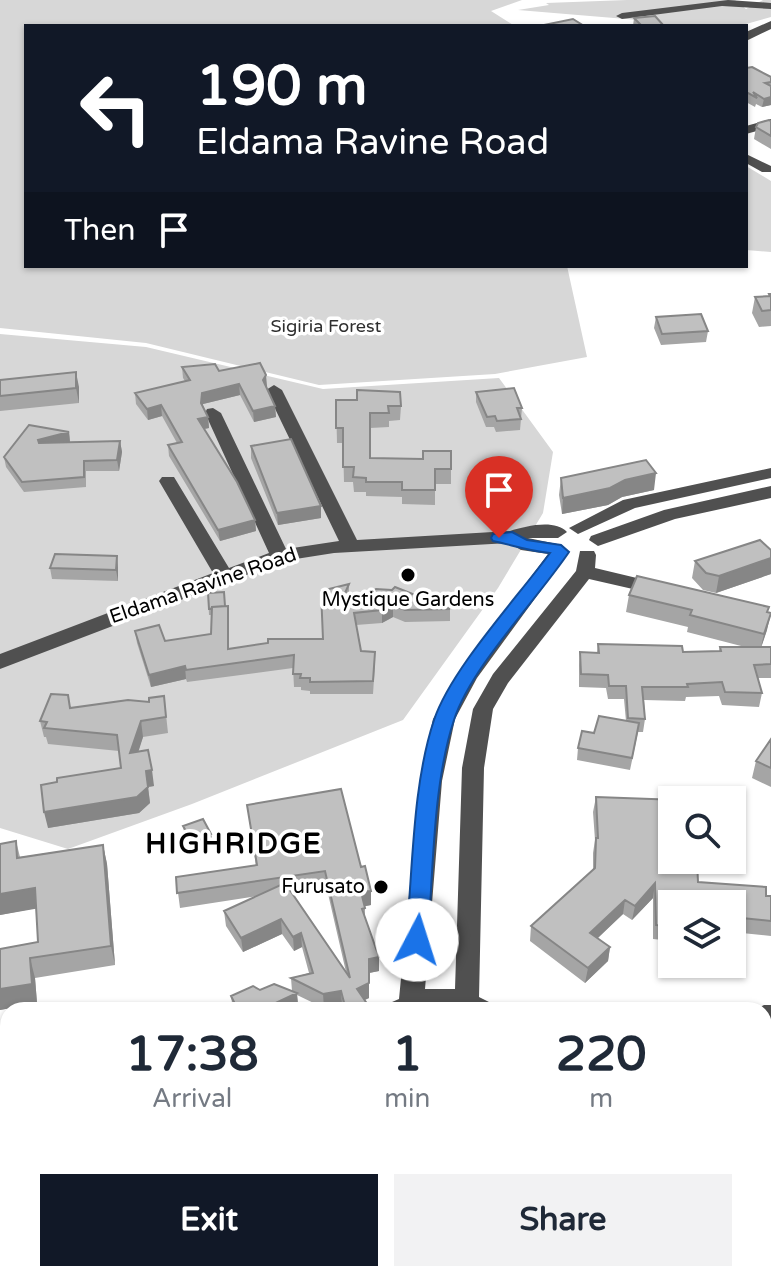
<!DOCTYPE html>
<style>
body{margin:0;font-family:"Varela Round",sans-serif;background:#f2f2f3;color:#1f2937;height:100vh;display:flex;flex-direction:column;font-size:30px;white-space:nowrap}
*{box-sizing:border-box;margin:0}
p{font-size:26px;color:#747a83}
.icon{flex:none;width:44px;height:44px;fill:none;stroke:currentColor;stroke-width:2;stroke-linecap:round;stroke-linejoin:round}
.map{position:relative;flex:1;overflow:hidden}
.side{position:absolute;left:0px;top:1002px;width:772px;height:280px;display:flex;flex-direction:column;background:#fff;border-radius:24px 24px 0 0;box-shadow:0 2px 6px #0004}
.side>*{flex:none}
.hud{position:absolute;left:24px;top:24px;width:724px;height:244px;border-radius:0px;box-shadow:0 2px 6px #0004;background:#111827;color:#fff;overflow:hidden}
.tools{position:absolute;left:658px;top:786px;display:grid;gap:16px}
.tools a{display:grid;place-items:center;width:88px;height:88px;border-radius:0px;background:#fff;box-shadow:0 2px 6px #0004;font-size:40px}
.pin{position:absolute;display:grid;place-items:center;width:68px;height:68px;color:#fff;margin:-82px -34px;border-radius:50% 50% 50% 0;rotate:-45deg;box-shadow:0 0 8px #0007}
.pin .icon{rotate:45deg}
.me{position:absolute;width:88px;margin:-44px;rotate:5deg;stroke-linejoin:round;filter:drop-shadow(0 0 6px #0008)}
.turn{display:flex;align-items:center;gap:28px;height:168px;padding:0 40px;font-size:36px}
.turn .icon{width:104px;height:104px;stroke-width:2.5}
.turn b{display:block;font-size:56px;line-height:68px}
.then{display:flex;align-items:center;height:76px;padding:0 40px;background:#0003;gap:16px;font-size:30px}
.eta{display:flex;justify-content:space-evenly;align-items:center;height:136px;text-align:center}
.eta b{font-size:48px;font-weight:700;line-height:56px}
.action{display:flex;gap:16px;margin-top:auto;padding:16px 40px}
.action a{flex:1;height:92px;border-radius:0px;background:#111827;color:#fff;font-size:32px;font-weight:700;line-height:92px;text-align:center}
.action a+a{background:#f2f2f3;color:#1f2937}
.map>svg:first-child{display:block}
.green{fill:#d7d7d7}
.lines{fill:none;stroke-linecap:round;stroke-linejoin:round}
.minor{fill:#505050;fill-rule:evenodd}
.wall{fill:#a5a5a5;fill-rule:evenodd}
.shaded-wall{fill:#868686}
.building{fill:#c0c0c0;stroke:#868686;stroke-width:2}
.route{fill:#1a73e8;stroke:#114b97;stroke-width:2}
.poi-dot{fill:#000;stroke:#fff;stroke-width:3}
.labels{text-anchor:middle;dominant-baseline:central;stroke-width:7;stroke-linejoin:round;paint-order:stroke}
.far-park-label{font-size:18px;fill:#2e2e2e;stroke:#fff}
.street-label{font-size:20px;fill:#000;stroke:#fff}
.poi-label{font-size:20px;fill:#000;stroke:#fff}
.district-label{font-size:28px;font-weight:bold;letter-spacing:2px;fill:#000;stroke:#fff}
</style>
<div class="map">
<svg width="771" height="1282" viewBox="0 0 771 1282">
<rect width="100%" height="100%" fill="#fff"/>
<path class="green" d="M0 0H522L491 11 515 26H26V266H567L587 357 495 374 319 385 146 343 0 328Z
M627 0H735L746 9 763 0H771V17L739 26H641L638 20 518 10 549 5 546 3Z
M746 166 771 181V252L746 250Z
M0 334 146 347 323 389 499 378 553 452 543 513 498 588 403 720 192 804 68 849 0 828Z"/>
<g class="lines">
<path class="minor" d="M728 0 771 3V9L722 6 622 19 616 16 622 13Z
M771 21V29L746 41V32Z
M771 119V127L746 134V126Z
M746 154 771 166V172H762L746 163Z
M274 385 282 390 357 540 510 531C526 526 555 519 567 532L558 538H528L562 545 569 552 477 678 455 719 442 781 425 989H455L462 768 473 709 493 674 576 571 580 551H594L596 555 595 568 666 585 669 589 659 595 589 579 508 683 493 709 484 768 479 997 489 1002 493 1010H388L392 1002 399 999 420 781 433 719 462 669 548 554 521 550 509 543 334 553 283 561 0 669V654L213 573 159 481 162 477H174L229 568 269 553 205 413 207 409 213 408 221 413 286 549 339 541 266 390Z
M771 468V478L635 508 578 534 569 528 623 500Z
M771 486V498L675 519 598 546 589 540 591 536 664 510Z
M764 1005H771V1027H764V1010H754Z
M8 1120V1144L0 1145V1121Z
M66 1274H94L92 1282H64Z
M391 1274H419V1282H391Z
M438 1274H466V1282H438Z"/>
</g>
<path class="wall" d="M634 18 664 26H633Z
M746 68 771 77V105L762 107 756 104 755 107 746 102Z
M771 121V149L754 139 756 127Z
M769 294H771V326L759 327 752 313 755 297 769 296Z
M656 317 708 331 706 342 661 345 654 328Z
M182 367 219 371 267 386 266 387 275 406 276 417 254 422 240 395 203 404V406L208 417 209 428 204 429 255 520 256 531 220 541 169 456 168 445 177 443 162 416 148 420 136 404 135 393 185 381 183 378Z
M0 380 79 387V403L0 411Z
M476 392 522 408 520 430 496 432 494 427H486L476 402Z
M336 400H357L401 406 400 420 389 421V427L370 428V458L451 469V484H435V505L402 504V497L366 496V492H354L353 482H344L343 443H337Z
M69 432 70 442 120 441 122 452 119 471H86V487L24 492 6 467 4 457Z
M251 446 321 518 278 525 251 458Z
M561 478 654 490 622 497 608 505 562 514 559 495Z
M771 550V574L716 593 703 590 692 578 695 561Z
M117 556 118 568V581L52 579 50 568Z
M349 584V593L450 609V621L405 622 393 617 382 623 356 625 361 651 375 664 373 694H310V691L301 690V687H294L293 668 187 682 186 679 151 687 137 643 135 631 165 641 211 634V615H209L208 593 225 606H228L229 649 323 639Z
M629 595 768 612 767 630 761 647H771V678H758L762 693 759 707 722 705 719 696 686 697 685 701 644 700 645 719 643 732H638L630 770 577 760 578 748 594 733 626 721 624 699H608L606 688 579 687V665L580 652H597L598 644 683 652 719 651 720 647H745L687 632 688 627 626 612Z
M164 696 168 733 143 737 138 751 154 786 148 787 150 803 139 813 48 828 57 782 121 768 119 751 48 744 46 737H44L40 721 70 708 149 702Z
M771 739V787L752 778 756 761Z
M596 797 698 882 771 896V936L732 932V904H672V941L653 939V898L632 920 623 914 598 938 610 947 608 961 585 983 530 941 531 926 593 870V853L595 840 593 812Z
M247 805 361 867 371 891V905L365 906V919L379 971 369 973V998L365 1000 370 1010H343L342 1005 324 1008 297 995 298 1005 286 1010H233L231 996 260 990 292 991 291 978 309 973 302 947 294 951 282 934 243 952 226 926 224 911 258 896 180 908 176 877 256 866ZM326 885 346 972 291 891Z
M183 826 211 834 212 840 192 847 184 832Z
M16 841 20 857 103 845 107 864 115 965 35 978 37 1003 0 1010V949L38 942 36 908 0 915V844Z
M749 1274H764L771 1282H750Z"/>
<path class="shaded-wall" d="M771 97V105L762 107 764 99Z
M76 372 79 387V403L76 388Z
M266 375 267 386 263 391V380Z
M239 384 240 395 203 404 202 414V393Z
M161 405 162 416 148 420 147 409Z
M275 406 276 417 254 422 253 411Z
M208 417 209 428 199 430 198 419Z
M69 432 70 442 40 450 38 440Z
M120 441 122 452 119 471 117 460Z
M656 473 654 490 622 497 608 505 562 514 563 498 625 480Z
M321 506V518L278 525 277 513Z
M255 520 256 531 220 541 218 530Z
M117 556 118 568V581L116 570Z
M771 558V574L716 593 719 576Z
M393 605V617L382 623V610Z
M228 606 229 618V661L228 649Z
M771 613 767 630 760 651 764 634Z
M185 666 186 679 151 687 149 675Z
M141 721 143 737 133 769 130 753Z
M152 770 154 786 148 787 146 771Z
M148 787 150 803 139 813 48 828 44 812Z
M211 834 212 840 192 847V841Z
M103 845 107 864 115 965 111 946Z
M655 883 653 898 632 920 635 906Z
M35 888 40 908 0 915V894Z
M371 891V905L361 907V892Z
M625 900 623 914 588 947 590 933Z
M281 919 282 934 243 952 241 938Z
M301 933 302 947 294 951 293 937Z
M610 947 608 961 585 983 588 968Z
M379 957V971L369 973V959Z
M30 958 35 978 37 1003 0 1010V989Z
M369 983V998L357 1003V989Z
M341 991 342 1005 324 1008 323 994Z
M297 993 298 1005 286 1010H265V1008Z"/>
<path class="building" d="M655 16 664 26H642L634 18Z
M573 19 584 26 544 25Z
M752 67 771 77V82L765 83 771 86V97L764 99 753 92 757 98 746 92V68Z
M769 120 771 121V136L756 127 758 123Z
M769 294H771V310L762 311 755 297 770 296Z
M701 314 708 331 662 334 656 317Z
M260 363 266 375 263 380 275 406 253 411 239 384 202 393 201 403 208 417 198 419 237 482 255 520 218 530 168 445 182 442 161 405 147 409 135 393 190 380 182 367 215 364 219 371Z
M76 372V388L0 396V380Z
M514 388 522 408H517L521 419 497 421 495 416 487 417 476 392Z
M357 390 400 392 401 406H388L389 413H370V458L423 459V451H451V469H435V490H402V482H366V478L353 477 354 467H343V428H336V400H357Z
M29 425 69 432 38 440 39 443 120 441 117 460 84 461V477L22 482 4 457Z
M291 439 321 506 277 513 251 446Z
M646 460 656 473 625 480 610 488 563 498 561 478Z
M760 540 771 550V558L719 576 706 573 695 561Z
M55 554 117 556 116 570 50 568Z
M637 576 769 607 767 612 771 613 764 634 690 615 692 610 629 595Z
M349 584 345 593 370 594 376 589 392 590 395 587 450 609 405 610 393 605 382 610 354 613 361 651 375 652 373 681 310 682V678H300L301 674H293L294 655 186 670 185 666 149 675 135 631 159 625 165 641 211 634 212 607 228 606V649L268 643V639H323L321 591Z
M224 592 225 606 212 607 211 609H209L208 593Z
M598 644 682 646 683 652 721 651 720 647H771V664L754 665 762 693 725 692 722 682 687 684 688 687H642L645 719 628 718 626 686H609L608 675 581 674 580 652 599 653Z
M51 694 68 695 70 708 128 700 149 702V698L164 696 166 717 141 721 130 753 148 750 152 770 146 771 148 787 137 797 44 812 41 785 57 782V778L121 768 117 735 44 728 47 722 40 721Z
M599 716 639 723 632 758 578 748 582 731 594 733Z
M771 739V768L756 761Z
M341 789 361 867 365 866 371 891 361 892 365 908 362 909 379 957 369 959V983L357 989 370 1008 358 1010H346L341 991 323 994 291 978 313 973 301 933 293 937 281 919 241 938 224 911 285 883 350 978 325 871 177 893 176 877 257 865 247 805Z
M702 795H725L727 800H703Z
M596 797 679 800H672V860H697L698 882 766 887V896H771V921L732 917V904H672V926L656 925 655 883 635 906 625 900 590 933 610 947 588 968 531 926 595 868 596 838H598Z
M203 819 211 834 192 841 183 826Z
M16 841 17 858 103 845 111 946 30 958 32 984 0 989V949L38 942 35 888 0 894V844Z
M274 984 297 993 265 1008 266 1010H238L231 996 253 986 260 990Z
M771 1048V1282H763L762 1274H764V1049Z"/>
<path class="route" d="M512 532 527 540 561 545 569 552C536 601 471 667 454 720 433 783 433 872 428 940L425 946 417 949 409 946 406 940C413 870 412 786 434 720 451 669 517 598 550 553 529 551 512 545 493 541L491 538 493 534Z"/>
<g class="poi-dot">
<circle cx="408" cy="575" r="8"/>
<circle cx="381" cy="887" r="8"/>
</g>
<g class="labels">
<g class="far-park-label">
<text x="326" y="326">Sigiria Forest</text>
</g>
<g class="street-label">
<text transform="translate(203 586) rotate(-19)">Eldama Ravine Road</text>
</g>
<g class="poi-label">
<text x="408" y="600">Mystique Gardens</text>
<text x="365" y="887" text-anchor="end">Furusato</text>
</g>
<g class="district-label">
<text x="234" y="844">HIGHRIDGE</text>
</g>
</g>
</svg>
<div class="tools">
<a><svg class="icon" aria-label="search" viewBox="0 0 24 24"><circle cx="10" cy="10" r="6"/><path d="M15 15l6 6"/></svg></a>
<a><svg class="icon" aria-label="layers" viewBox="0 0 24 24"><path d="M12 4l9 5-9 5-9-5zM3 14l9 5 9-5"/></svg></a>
</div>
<div class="pin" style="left:499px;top:538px;background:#d93025"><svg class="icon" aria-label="arrive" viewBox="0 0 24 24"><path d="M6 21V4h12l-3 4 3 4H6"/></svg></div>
<svg class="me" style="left:417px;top:940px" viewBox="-20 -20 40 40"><circle r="19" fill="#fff"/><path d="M0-13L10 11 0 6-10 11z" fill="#1a73e8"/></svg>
<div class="hud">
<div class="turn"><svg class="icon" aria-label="left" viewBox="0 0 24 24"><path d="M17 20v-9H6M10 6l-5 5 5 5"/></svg><div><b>190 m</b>Eldama Ravine Road</div></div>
<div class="then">Then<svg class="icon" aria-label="arrive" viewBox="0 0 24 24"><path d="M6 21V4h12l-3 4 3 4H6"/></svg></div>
</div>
<section class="side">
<div class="eta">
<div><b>17:38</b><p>Arrival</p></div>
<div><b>1</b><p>min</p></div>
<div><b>220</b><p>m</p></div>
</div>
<div class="action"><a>Exit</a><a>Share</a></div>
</section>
</div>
